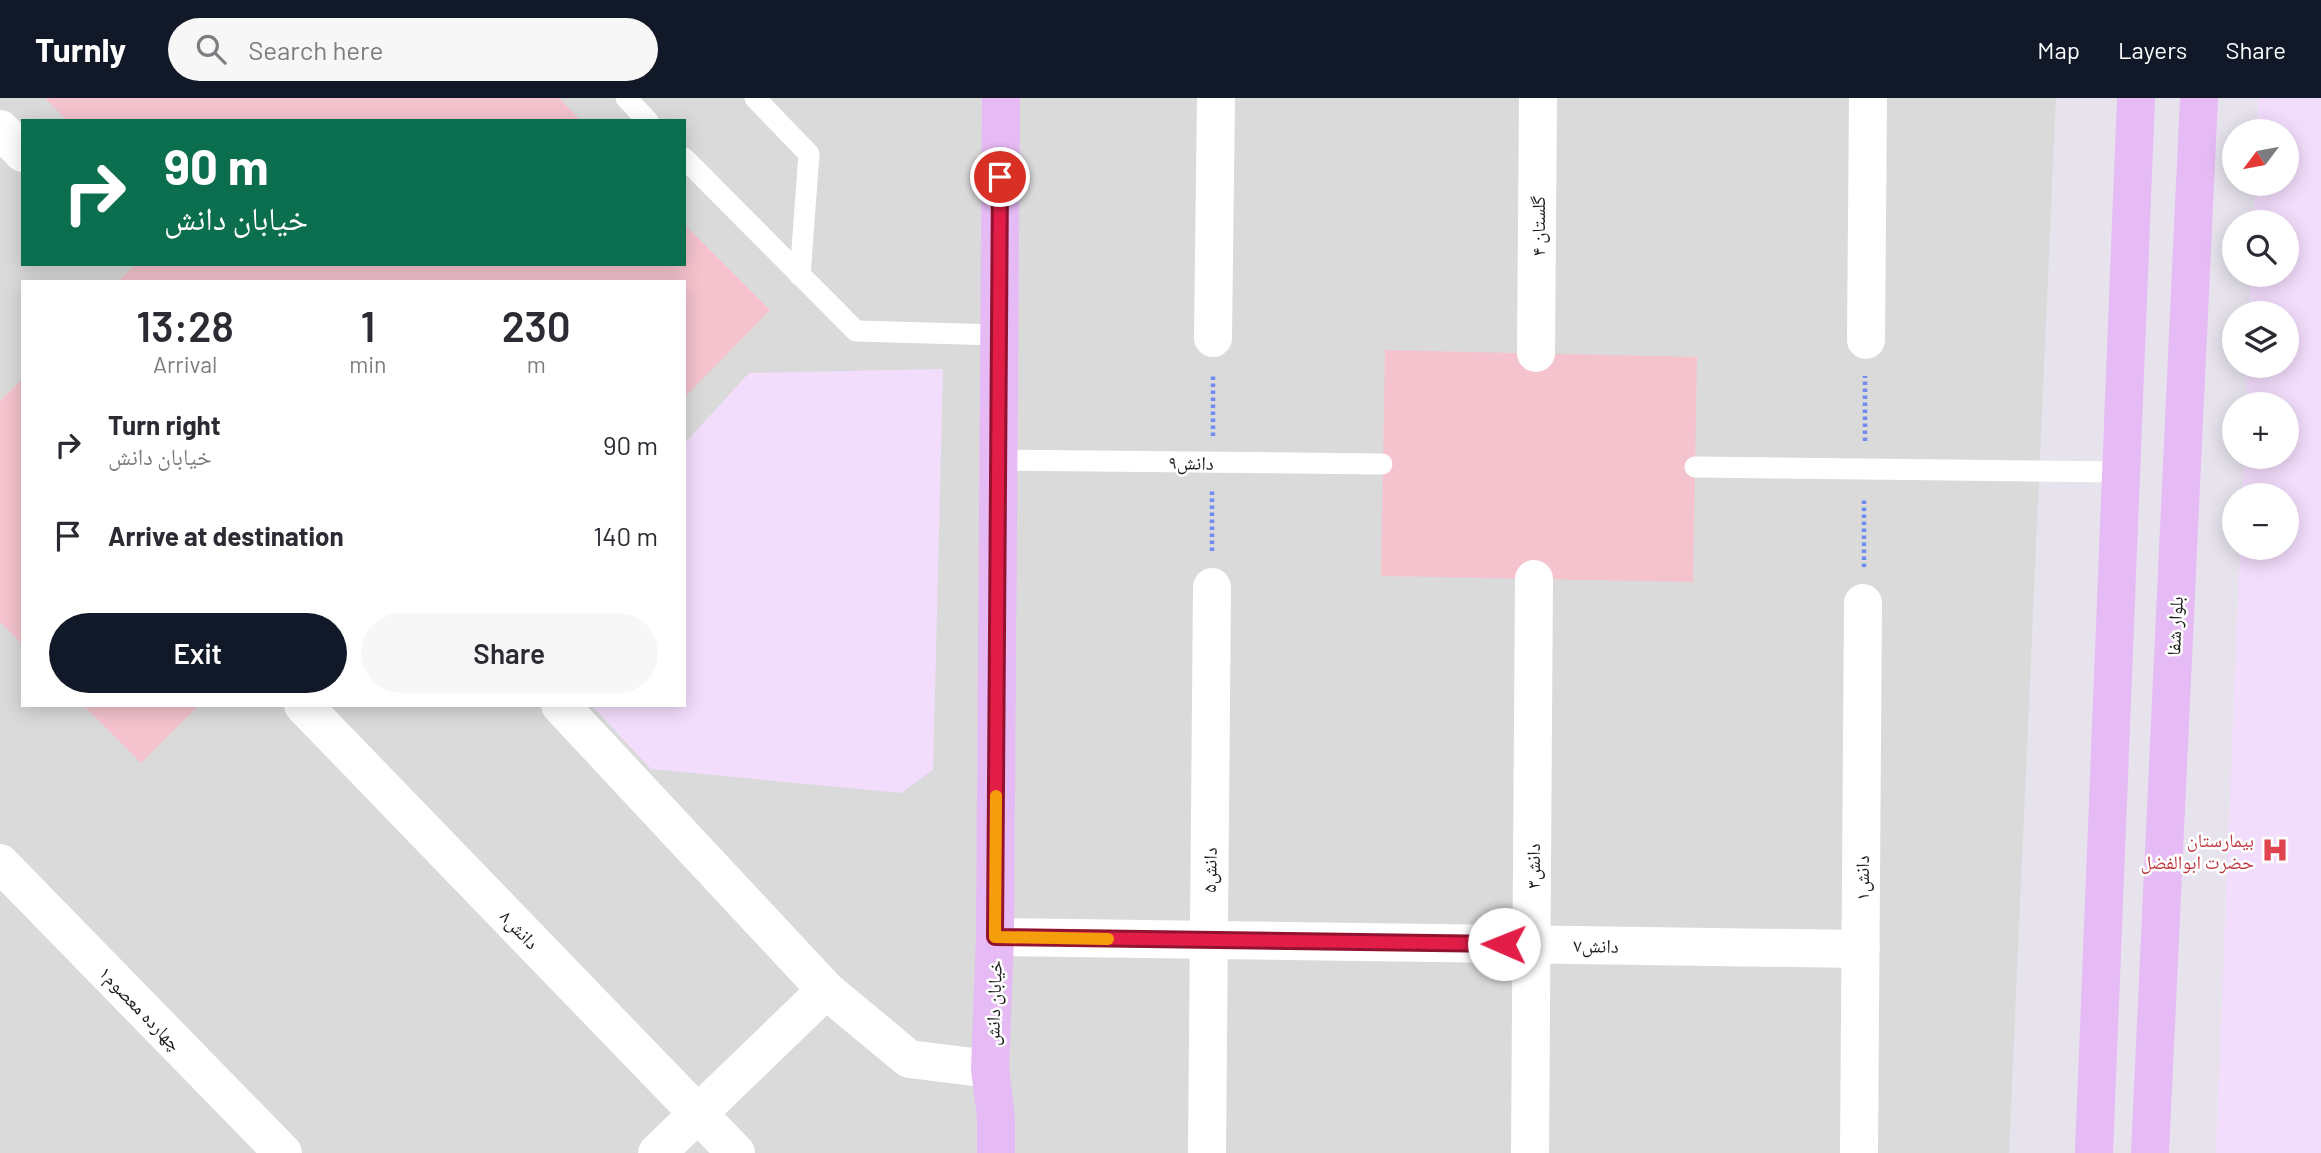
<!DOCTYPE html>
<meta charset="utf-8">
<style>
body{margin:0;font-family:Barlow,"Noto Naskh Arabic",sans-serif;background:#f7f7f7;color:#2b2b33;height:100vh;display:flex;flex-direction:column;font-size:26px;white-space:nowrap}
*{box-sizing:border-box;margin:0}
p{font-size:23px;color:#7c7c81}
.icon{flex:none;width:38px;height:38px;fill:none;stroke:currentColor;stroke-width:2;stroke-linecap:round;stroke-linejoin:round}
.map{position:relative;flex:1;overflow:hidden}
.drawer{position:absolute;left:21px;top:182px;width:665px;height:427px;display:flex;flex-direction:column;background:#fff;border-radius:0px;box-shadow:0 4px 18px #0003}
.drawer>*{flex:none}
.hud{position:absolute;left:21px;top:21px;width:665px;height:147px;border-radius:0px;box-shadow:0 4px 18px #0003;background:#0b6e4f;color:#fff;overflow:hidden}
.needle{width:46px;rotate:238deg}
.fabs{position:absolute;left:2222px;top:21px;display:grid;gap:14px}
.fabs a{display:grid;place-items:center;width:77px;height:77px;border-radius:50%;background:#fff;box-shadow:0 4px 18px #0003;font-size:35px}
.pin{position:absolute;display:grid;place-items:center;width:60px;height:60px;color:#fff;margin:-30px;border:4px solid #fff;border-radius:50%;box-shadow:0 2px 7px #0007}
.me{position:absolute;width:77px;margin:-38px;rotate:271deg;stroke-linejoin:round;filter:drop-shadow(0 0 5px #0008)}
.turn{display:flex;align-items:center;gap:24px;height:147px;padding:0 28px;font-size:32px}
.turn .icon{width:91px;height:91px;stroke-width:2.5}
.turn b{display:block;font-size:49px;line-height:60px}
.eta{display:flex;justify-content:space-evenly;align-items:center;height:119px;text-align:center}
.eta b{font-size:42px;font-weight:600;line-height:49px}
.primary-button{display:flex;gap:14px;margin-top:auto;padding:14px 28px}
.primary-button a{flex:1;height:80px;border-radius:42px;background:#111827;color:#fff;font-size:28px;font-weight:600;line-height:80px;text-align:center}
.primary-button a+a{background:#f7f7f7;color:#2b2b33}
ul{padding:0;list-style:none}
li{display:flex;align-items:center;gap:21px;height:91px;padding:0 28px}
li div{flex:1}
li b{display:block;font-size:26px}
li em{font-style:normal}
header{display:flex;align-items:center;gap:42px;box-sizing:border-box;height:98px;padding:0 35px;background:#111827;color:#fff}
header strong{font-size:33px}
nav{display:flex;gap:38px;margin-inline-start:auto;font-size:24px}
.search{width:490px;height:63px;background:#f7f7f7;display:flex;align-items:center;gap:18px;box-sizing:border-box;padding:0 24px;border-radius:38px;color:#7c7c81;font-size:26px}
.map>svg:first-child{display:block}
.residential{fill:#dadadb;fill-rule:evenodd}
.education{fill:#f3ddfc}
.park{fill:#f5c3ce}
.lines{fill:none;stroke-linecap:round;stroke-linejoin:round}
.path{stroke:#728bef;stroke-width:4.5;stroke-dasharray:3.5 3.5;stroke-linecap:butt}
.lane{stroke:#fff;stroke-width:21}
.street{stroke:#fff;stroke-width:38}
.secondary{stroke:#e6baf5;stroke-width:38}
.route-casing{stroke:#92132f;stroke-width:18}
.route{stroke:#e11d48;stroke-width:12}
.slow{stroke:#f59e0b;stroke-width:12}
.labels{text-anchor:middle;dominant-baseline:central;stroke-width:5;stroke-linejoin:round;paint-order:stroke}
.street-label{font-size:19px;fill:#1d1d1d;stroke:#fff}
.health-label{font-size:19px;fill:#be3a42;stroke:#fff;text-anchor:end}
</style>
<header>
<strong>Turnly</strong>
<div class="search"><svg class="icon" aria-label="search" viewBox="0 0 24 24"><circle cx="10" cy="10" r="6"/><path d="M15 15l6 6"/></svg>Search here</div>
<nav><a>Map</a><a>Layers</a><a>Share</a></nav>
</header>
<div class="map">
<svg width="2321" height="1055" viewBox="0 0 2321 1055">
<rect width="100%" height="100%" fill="#e7e3ed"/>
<path class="residential" d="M0 0H2056L2009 1055H0ZM23 23H684V166H23ZM23 184H684V607H23Z"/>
<path class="education" d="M2258 0H2321V1055H2216L2240 450H2287V397H2242L2244 359H2287V306H2246L2247 268H2287V215H2249L2251 177H2287V124H2253L2255 86H2287V33H2257Z
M943 271 933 672 901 695 651 671 591 607H684V346L749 275Z"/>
<path class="park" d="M45 0H559L581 23H67Z
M684 126 770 212 684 300V184H118L136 166H684Z
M1385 252 1697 259 1693 484 1381 478Z
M23 280V547L0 524V303Z
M83 607H199L141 665Z"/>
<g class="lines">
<path class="path" d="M1213 338V276
M1865 343V278
M1212 453V392
M1864 469V400"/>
<path class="lane" d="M626 0 648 23
M755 0 809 56 800 178
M684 60 856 233 999 237
M999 362 1382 366
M1695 369 2121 374"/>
<path class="street" d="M0 31 23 55
M1213 240 1216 0
M1866 242 1868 0
M1536 255 1538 0
M303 607 736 1055
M560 607 826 892 909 961 990 971
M0 765 283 1055
M995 839 1861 851
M657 1055 826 892
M1207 1055 1212 489
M1530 1055 1534 481
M1859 1055 1863 505"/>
<path class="secondary" d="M996 1055V1019L990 971 995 839 1001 0
M2094 1055 2136 0
M2150 1055 2199 0"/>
</g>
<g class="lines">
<defs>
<path id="route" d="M1000 79 995 839 1504 846"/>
</defs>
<use href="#route" class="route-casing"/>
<use href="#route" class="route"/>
<path class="slow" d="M996 698 995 839 1108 841"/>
</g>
<defs>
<symbol id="hospital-bare" viewBox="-9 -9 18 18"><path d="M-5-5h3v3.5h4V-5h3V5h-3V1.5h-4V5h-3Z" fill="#e0444e" stroke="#fff" stroke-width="2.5" paint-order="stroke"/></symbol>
</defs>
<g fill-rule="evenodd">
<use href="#hospital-bare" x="2256" y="733" width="38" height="38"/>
</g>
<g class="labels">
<g class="street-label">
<text transform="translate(1537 128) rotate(-90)">گلستان ۴</text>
<text transform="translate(1191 364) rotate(1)">دانش۹</text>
<text transform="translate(2174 528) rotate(-87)">بلوار شفا</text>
<text transform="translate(1532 768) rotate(-90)">دانش۳</text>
<text transform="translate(1209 772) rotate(-89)">دانش۵</text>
<text transform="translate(1861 780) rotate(-90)">دانش۱</text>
<text transform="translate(520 831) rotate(46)">دانش۸</text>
<text transform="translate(1596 847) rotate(1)">دانش۷</text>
<text transform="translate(993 905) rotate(-88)">خیابان دانش</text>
<text transform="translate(141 910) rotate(46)">چهارده معصوم۱</text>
</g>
<g class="health-label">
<text x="2254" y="741">بیمارستان<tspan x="2254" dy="22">حضرت ابوالفضل</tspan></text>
</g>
</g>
</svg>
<div class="fabs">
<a><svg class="needle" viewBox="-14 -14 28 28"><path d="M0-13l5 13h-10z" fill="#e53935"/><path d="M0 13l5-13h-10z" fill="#7c7c81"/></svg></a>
<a><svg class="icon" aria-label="search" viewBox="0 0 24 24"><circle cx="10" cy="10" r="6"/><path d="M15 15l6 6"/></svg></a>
<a><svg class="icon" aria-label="layers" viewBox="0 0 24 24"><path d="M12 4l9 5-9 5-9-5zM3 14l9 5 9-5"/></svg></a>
<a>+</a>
<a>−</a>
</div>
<div class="pin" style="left:1000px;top:79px;background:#d93025"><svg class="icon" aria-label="arrive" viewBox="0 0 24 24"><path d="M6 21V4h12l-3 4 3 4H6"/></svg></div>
<svg class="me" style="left:1504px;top:846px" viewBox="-20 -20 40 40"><circle r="19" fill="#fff"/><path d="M0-13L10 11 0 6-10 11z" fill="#e11d48"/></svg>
<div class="hud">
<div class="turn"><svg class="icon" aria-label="right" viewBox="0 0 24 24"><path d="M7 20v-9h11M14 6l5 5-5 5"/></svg><div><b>90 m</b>خیابان دانش</div></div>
</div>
<section class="drawer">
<div class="eta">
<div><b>13:28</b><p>Arrival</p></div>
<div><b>1</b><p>min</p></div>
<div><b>230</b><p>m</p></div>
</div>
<ul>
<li><svg class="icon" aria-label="right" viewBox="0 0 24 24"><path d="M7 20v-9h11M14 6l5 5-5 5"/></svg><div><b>Turn right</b><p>خیابان دانش</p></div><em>90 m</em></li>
<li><svg class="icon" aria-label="arrive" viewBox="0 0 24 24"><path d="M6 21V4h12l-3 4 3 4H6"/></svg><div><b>Arrive at destination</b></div><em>140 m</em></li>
</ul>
<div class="primary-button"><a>Exit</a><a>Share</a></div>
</section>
</div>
